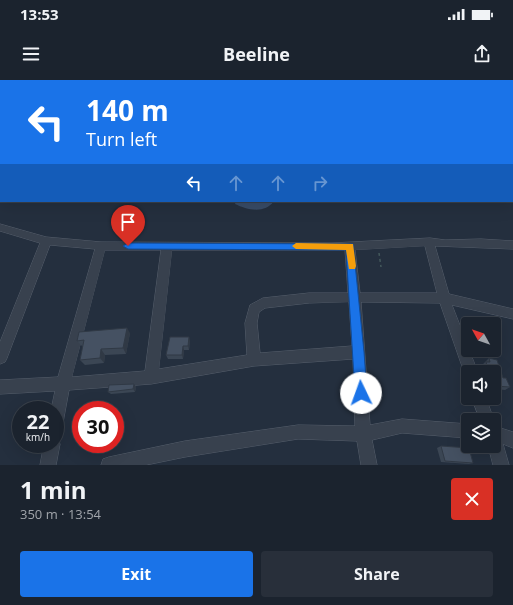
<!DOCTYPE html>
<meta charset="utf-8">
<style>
body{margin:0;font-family:"Open Sans",sans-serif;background:#282f3a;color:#f1f3f6;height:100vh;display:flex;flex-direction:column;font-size:15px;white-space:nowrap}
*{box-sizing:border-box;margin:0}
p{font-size:13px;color:#a0a4aa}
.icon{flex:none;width:22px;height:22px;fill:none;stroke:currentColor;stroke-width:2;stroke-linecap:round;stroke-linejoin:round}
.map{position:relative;height:385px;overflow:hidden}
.side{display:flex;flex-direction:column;background:#1b232e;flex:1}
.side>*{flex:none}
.hud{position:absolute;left:0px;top:0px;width:513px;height:122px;box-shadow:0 4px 16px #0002,0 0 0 1px #39404a;background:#1a73e8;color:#fff;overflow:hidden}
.needle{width:26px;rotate:310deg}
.tools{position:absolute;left:461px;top:237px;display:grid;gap:8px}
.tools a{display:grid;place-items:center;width:40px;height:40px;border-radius:4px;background:#1b232e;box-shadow:0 4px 16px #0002,0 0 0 1px #39404a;font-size:20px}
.speed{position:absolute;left:12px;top:321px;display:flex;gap:8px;font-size:20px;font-weight:700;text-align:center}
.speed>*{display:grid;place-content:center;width:52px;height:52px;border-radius:50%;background:#1b232e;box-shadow:0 4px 16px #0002,0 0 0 1px #39404a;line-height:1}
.speed small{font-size:10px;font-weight:400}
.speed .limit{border:6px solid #d22;background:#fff;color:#111}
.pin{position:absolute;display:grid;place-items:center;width:34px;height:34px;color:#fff;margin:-41px -17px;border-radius:50% 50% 50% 0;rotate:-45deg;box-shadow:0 0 4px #0007}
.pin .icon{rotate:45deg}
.me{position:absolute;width:44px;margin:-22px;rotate:357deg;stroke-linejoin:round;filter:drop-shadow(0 0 3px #0008)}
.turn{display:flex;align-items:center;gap:14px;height:84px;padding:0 20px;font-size:18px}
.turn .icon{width:52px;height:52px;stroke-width:2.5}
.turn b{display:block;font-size:28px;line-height:34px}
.lanes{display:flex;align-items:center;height:38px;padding:0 20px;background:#0003;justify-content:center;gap:20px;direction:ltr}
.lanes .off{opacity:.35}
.round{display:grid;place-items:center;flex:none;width:42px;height:42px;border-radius:4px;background:#282f3a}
.overview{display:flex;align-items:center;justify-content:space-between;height:68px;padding:0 20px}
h1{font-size:24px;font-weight:700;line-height:30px}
.primary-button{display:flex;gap:8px;margin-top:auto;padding:8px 20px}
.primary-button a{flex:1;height:46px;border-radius:4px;background:#1a73e8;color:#fff;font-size:16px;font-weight:700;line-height:46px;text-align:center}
.primary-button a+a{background:#282f3a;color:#f1f3f6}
.status{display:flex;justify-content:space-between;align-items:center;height:28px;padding:0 20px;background:#1b232e;direction:ltr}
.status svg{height:11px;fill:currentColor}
header{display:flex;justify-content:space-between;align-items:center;height:52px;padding:0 20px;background:#1b232e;font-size:18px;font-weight:700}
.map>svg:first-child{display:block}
.water{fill:#394c67}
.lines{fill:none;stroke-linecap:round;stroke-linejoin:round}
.minor-casing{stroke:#565f6c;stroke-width:1}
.major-casing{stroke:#414a57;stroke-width:1}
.path{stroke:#44595c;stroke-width:1.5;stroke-dasharray:3 3;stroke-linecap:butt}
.minor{fill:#38414e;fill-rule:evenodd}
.major{fill:#56606e;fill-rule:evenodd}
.wall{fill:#3b4654}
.shaded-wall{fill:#303945}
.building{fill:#455162;stroke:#303945}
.route{fill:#1a73e8;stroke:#114b97}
.slow{fill:#f59e0b}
</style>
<div class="status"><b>13:53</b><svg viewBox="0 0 49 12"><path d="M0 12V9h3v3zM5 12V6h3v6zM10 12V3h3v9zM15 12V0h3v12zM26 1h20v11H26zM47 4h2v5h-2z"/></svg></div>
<header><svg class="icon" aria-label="menu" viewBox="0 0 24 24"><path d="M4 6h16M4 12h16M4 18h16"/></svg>Beeline<svg class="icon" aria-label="share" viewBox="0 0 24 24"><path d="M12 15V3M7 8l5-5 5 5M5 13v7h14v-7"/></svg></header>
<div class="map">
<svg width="513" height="385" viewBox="0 0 513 385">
<rect width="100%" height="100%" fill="#242f3e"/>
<path class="water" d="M236 121H274C265 134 247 130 235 124Z"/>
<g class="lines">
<defs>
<path id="minor" d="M339 0H345V1H339Z
M501 0H507L508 1H502Z
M512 4H513V9H512Z
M0 144 46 157 101 162 332 163 430 158 445 160 481 159 513 161V169L435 166 449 214 513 229V239L452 225 468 266V270H469L478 292H468V297L464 292 440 223 361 222 370 345 402 339 468 344V358L402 353 372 360 377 385H361L357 361 298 359 185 377 146 385H101L103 379 109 377 185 361 298 345 355 346 353 279 254 286 151 304 69 310 62 348 60 353 55 355V330H51L55 311 0 314V300L58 297 95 169 50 165 7 278 5 282 0 284V262L40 163 0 151ZM425 166 437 213H360L355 170ZM105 170H161L145 291 72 297ZM172 170H345L348 213H309L263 218 250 225 245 243 247 275 159 289ZM349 222 352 266 260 273 257 243 259 232 265 228 309 223Z
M472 318H486L494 340V341L480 340Z
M494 346 513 352V368L503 364 509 385H493L488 366H494Z
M55 358 57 359 60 364 56 385H40L44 364H55Z"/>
<path id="major" d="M0 6H1V10H0Z
M512 36 513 37V43L512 42Z"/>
</defs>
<use href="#minor" class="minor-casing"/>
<use href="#major" class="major-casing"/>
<path class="path" d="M379 173 381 187"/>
<use href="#minor" class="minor"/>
<use href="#major" class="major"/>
</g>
<path class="wall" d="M130 253 126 274 105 275 104 283 85 285 80 280 83 266H82L77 261Z
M190 260 189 270H184L183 279H168L166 275Z
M489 278 510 307 505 310 494 309V292H484L482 285Z
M134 304 136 307 135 312 111 314 108 312Z
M441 366 473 383 469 384 441 382 437 368Z"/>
<path class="shaded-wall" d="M127 248 130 253 126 274 123 268Z
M189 257 190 260 189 270 188 266Z
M183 266 184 270 183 279 182 275Z
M101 269 105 275 104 283 100 278Z
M134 304 136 307 135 312 133 309Z"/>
<path class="building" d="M106 0H118L121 1H104Z
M153 0H189L188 1H152Z
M212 0H228L227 1H212Z
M241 0H256L255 1H241Z
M288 0H294V1H287Z
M297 0H305L306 1H297Z
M409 0H455L454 1H409Z
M463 0H495V1H464Z
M513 15V33H512V16Z
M127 248 123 268 101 269 100 278 80 280 84 260 77 261 79 252Z
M170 257H189L188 266H183L182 275H166Z
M489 278 497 280 503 298H506L510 307 494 306V292H489L486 282H490Z
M134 304 133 309 108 312 109 305Z
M441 366 469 368 473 383 445 381Z"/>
<path class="route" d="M128 163 353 164 364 272 367 313 365 317 361 319 357 317 355 313 346 170 128 169 123 166Z"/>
<path class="slow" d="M296 163 353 164 356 186 355 189H349L346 170 296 169 292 166Z"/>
</svg>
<div class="tools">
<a><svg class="needle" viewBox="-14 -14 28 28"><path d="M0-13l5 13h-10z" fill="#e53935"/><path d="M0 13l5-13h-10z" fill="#a0a4aa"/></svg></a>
<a><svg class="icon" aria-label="sound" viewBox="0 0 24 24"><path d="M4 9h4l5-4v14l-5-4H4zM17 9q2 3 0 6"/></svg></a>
<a><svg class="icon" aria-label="layers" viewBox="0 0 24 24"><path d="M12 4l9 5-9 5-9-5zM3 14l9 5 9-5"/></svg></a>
</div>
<div class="speed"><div>22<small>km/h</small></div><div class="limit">30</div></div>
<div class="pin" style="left:128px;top:166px;background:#d93025"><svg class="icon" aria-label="arrive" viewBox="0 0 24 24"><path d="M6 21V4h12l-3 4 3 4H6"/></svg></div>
<svg class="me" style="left:361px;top:313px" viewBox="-20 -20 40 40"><circle r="19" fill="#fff"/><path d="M0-13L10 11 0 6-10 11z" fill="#1a73e8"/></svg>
<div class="hud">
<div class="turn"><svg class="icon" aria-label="left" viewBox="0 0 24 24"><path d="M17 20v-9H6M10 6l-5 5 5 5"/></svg><div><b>140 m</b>Turn left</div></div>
<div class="lanes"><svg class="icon" aria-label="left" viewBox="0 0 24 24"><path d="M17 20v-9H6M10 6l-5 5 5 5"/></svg><svg class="icon off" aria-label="ahead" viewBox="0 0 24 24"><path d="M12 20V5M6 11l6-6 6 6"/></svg><svg class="icon off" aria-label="ahead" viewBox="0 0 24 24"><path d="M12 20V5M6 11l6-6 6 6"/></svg><svg class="icon off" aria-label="right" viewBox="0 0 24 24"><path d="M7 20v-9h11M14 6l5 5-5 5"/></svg></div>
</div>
</div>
<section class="side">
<div class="overview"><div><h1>1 min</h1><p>350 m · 13:54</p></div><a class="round" style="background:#d93025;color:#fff"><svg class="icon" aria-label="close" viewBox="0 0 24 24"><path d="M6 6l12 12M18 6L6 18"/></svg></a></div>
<div class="primary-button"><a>Exit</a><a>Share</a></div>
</section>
